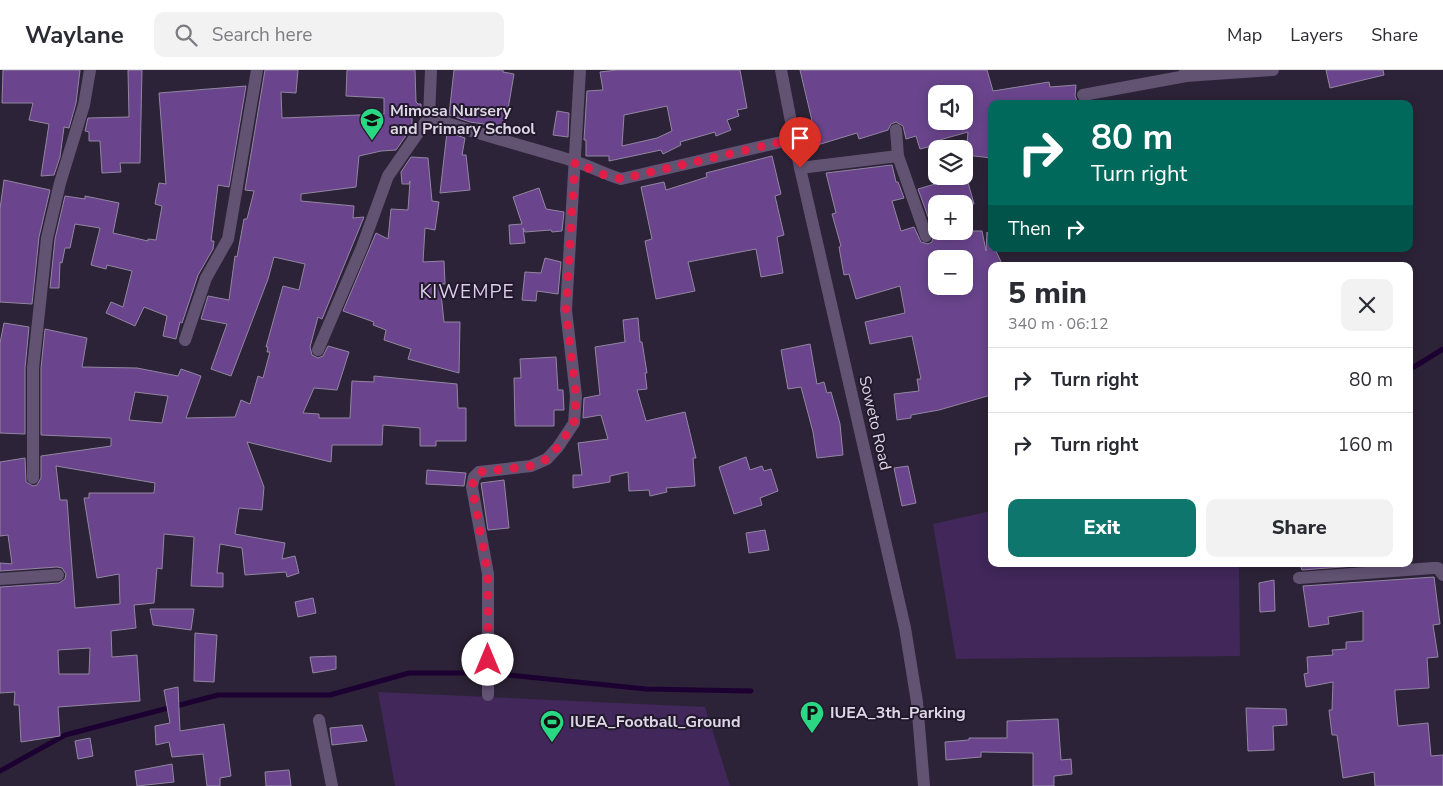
<!DOCTYPE html>
<meta charset="utf-8">
<style>
body{margin:0;font-family:"Nunito Sans",sans-serif;background:#f2f2f3;color:#2b2b33;height:100vh;display:flex;flex-direction:column;font-size:19px;white-space:nowrap}
*{box-sizing:border-box;margin:0}
p{font-size:16px;color:#7c7c81}
.icon{flex:none;width:28px;height:28px;fill:none;stroke:currentColor;stroke-width:2;stroke-linecap:round;stroke-linejoin:round}
.map{position:relative;flex:1;overflow:hidden}
.details{position:absolute;left:988px;top:192px;width:425px;height:305px;display:flex;flex-direction:column;background:#fff;border-radius:10px;box-shadow:0 2px 12px #0003}
.details>*{flex:none}
.top-card{position:absolute;left:988px;top:30px;width:425px;height:152px;border-radius:10px;box-shadow:0 2px 12px #0003;background:#00695c;color:#fff;overflow:hidden}
.controls{position:absolute;left:928px;top:15px;display:grid;gap:10px}
.controls a{display:grid;place-items:center;width:45px;height:45px;border-radius:10px;background:#fff;box-shadow:0 2px 12px #0003;font-size:25px}
.pin{position:absolute;display:grid;place-items:center;width:42px;height:42px;color:#fff;margin:-51px -21px;border-radius:50% 50% 50% 0;rotate:-45deg;box-shadow:0 0 5px #0007}
.pin .icon{rotate:45deg}
.me{position:absolute;width:55px;margin:-28px;rotate:0deg;stroke-linejoin:round;filter:drop-shadow(0 0 4px #0008)}
.turn{display:flex;align-items:center;gap:18px;height:105px;padding:0 20px;font-size:22px}
.turn .icon{width:65px;height:65px;stroke-width:2.5}
.turn b{display:block;font-size:35px;line-height:42px}
.then{display:flex;align-items:center;height:48px;padding:0 20px;background:#0003;gap:10px;font-size:19px}
.round{display:grid;place-items:center;flex:none;width:52px;height:52px;border-radius:10px;background:#f2f2f3}
.summary{display:flex;align-items:center;justify-content:space-between;height:85px;padding:0 20px}
h1{font-size:30px;font-weight:800;line-height:38px}
.action{display:flex;gap:10px;margin-top:auto;padding:10px 20px}
.action a{flex:1;height:58px;border-radius:10px;background:#0f766e;color:#fff;font-size:20px;font-weight:800;line-height:58px;text-align:center}
.action a+a{background:#f2f2f3;color:#2b2b33}
ul{padding:0;list-style:none}
li{display:flex;align-items:center;gap:15px;height:65px;padding:0 20px;border-top:1px solid #e1e1e2}
li div{flex:1}
li b{display:block;font-size:19px}
li em{font-style:normal}
header{display:flex;align-items:center;gap:30px;box-sizing:border-box;height:70px;padding:0 25px;background:#fff;border-bottom:1px solid #e1e1e2}
header strong{font-size:24px}
nav{display:flex;gap:28px;margin-inline-start:auto;font-size:18px}
.search{width:350px;height:45px;background:#f2f2f3;display:flex;align-items:center;gap:12px;box-sizing:border-box;padding:0 18px;border-radius:10px;color:#7c7c81;font-size:19px}
.map>svg:first-child{display:block}
.park{fill:#41275a}
.lines{fill:none;stroke-linecap:round;stroke-linejoin:round}
.stream{stroke:#1d0032;stroke-width:5}
.building{fill:#6a458d;stroke:#9286a0;fill-rule:evenodd}
.minor{stroke:#625373;stroke-width:12}
.tertiary{stroke:#625373;stroke-width:12}
.route{stroke:#e11d48;stroke-width:9;stroke-dasharray:0 16.2}
.labels{text-anchor:middle;dominant-baseline:central;stroke-width:4;stroke-linejoin:round;paint-order:stroke}
.poi-label{font-size:16px;font-weight:bold;fill:#ded8e6;stroke:#23192d;text-anchor:start}
.street-label{font-size:16px;fill:#ded8e6;stroke:#23192d}
.quarter-label{font-size:19px;letter-spacing:1px;fill:#dbceea;stroke:#23192d}
</style>
<header>
<strong>Waylane</strong>
<div class="search"><svg class="icon" aria-label="search" viewBox="0 0 24 24"><circle cx="10" cy="10" r="6"/><path d="M15 15l6 6"/></svg>Search here</div>
<nav><a>Map</a><a>Layers</a><a>Share</a></nav>
</header>
<div class="map">
<svg width="1443" height="716" viewBox="0 0 1443 716">
<rect width="100%" height="100%" fill="#2d2338"/>
<path class="park" d="M991 441V494H1239L1240 586 956 589 933 454Z
M378 622 705 637 730 716H395Z"/>
<g class="lines">
<path class="stream" d="M1409 300 1443 279
M0 701 65 665 218 625H330L409 603H489L646 619 751 621"/>
</g>
<path class="building" d="M3 0H80L76 33 69 58 64 57 60 87 54 105 41 106 49 54 29 50 33 33H2Z
M128 0H142L140 93H120L121 102 102 103 100 71H89V62L85 61 88 48 129 47Z
M265 0H298L296 23 281 22 282 48 384 44V28L346 26 347 0H415L416 32 418 34H421V44L419 47H412V57L396 80 381 81 359 86 356 117 301 124V131L354 136 353 148 364 147 322 249 318 247 310 277 312 285 318 288 323 286 328 276 349 282 337 320 314 318 303 343 319 344V348H350L352 311 374 312V306L457 314 458 338H466V371H436V376H420V358L383 355 382 375H332L331 392 247 372 264 417 262 440 239 438 235 464 285 473 282 489 295 486 299 503 287 507 286 502 245 505 242 478 220 474 217 503H223V517L191 516 194 467 164 464 162 499 157 498 154 533 134 535 136 558 111 561 112 587 137 585 140 631 58 637 60 666 21 672 19 635H14L15 622 0 623V517L59 513 65 509 66 504 62 498 57 497 0 501V493L12 494 8 465 0 466V392L25 388 26 412 33 416 37 415 41 408V386L111 376V368L41 365V298L45 259 87 268 82 297 137 298 178 306 181 299 201 306 186 348 235 347 241 330 250 334 258 306 263 308 270 282H267L268 277H266L283 216 299 220 305 194 274 187 268 209 231 306 211 299 227 254 201 249 208 226 229 230 235 186 237 187 244 149H247L254 121 245 120ZM135 322 168 326 162 353 129 350ZM56 396 155 413 154 423H89V428H84L97 508 119 504 120 534 75 538 67 430H60ZM90 578 89 604H59L58 580Z
M454 0H503V2L514 4 505 57 470 52 449 45Z
M617 0H740L747 38 737 40 739 46 727 50 731 60 716 66 715 62 680 72 681 75 663 84 661 80 609 91V86H586V70H584L587 21 603 20 600 2ZM667 36 672 61 657 68 622 76 624 45Z
M800 0H987L993 21 1049 12 1050 17 1076 15 1075 26 1077 31 1054 32V34H991V88L966 85 968 62 936 71V75L920 79 916 66 906 69 903 56 896 52 891 54 888 60 859 69 857 63 814 76 807 57 813 55ZM936 24H964V51H936Z
M1326 0H1383L1384 5 1330 18Z
M246 16 229 117 218 115 211 171H214L213 179 198 205 182 253 180 252 176 269 163 266 167 246 144 237 135 256 106 243 111 232 123 237 132 201 107 195 106 199 91 195 100 158 75 154 70 178H65L62 193 60 192 59 218H50L55 169 65 126 85 129V126L119 133 113 163 148 171V169L156 170 162 136 155 134 159 113 166 114 159 23Z
M557 41 569 43 568 67 553 65Z
M447 62 465 68 462 85H466L470 120 440 123Z
M772 86 781 124 775 126 784 165 777 167 783 203 761 207 756 179 688 192 695 221 656 229 645 171 652 169 641 117 664 112 666 120 707 107 706 103Z
M411 87 428 88 432 131 439 132 435 160 425 158 423 192 444 191 445 214H440L444 252H460L459 303 408 289 411 279 384 270 386 260 373 255 374 252 343 241 376 163 388 169 391 139 408 140 410 111 409 114H402L401 102Z
M892 95 896 112H898L904 128 892 131 901 161 914 157 921 172 928 174 932 172 934 163 918 119 966 105 974 134H936V161H982L986 181 987 162 991 171V179H995L1003 196H991V325L939 340 911 345V348L897 350 894 324 919 321 917 309H921L912 266 870 274 865 252 905 243 900 216 856 229 849 204 844 205 839 177 841 176 832 144 836 143 826 103ZM936 189H964V216H936Z
M4 110 50 120 39 167 32 234 0 232V139Z
M539 118 546 139 564 142 562 161 552 162 551 160 525 162 523 158 525 173 510 174 509 155 522 154 513 127Z
M545 188 561 192 558 224 537 221 536 231 522 230 525 202 541 203Z
M638 248 640 272H642L647 303H645L647 319 637 320 646 351 685 342 696 388H693L695 416 666 418 667 422 650 426 649 420 629 421 628 402 610 406V412L573 418V405H582L578 373 608 369 601 345 583 348 584 328 600 325 595 277 625 272 623 250Z
M4 253 29 257 25 298V364L0 363V273Z
M810 274 817 314 824 312 827 323 831 322 840 354 843 385 817 388 813 362 801 317 788 319 781 280Z
M556 287 558 320H563L564 340H554V356H515L514 308H521L520 289Z
M746 387 750 400 762 396 764 401 771 399 778 421 760 428 762 435 734 444 719 397Z
M908 396 916 433 902 436 894 398Z
M427 400 466 403 464 416 426 414Z
M504 410 509 458 488 460 481 413Z
M765 460 769 480 749 483 746 463Z
M1300 494H1381L1302 500Z
M1434 507 1440 554 1433 555 1438 587 1427 588 1429 618 1395 620V624L1398 656 1428 653 1431 686 1443 685V716H1375L1374 702 1343 708 1337 665H1332L1329 640H1332L1333 612 1306 617 1304 604 1308 603 1307 587 1333 585 1332 580 1346 579V572L1363 571V541L1328 547 1329 554 1309 557 1303 516Z
M1274 510 1275 541 1260 542 1259 513Z
M313 528 316 543 298 547 295 532Z
M150 539H194L191 560 153 555Z
M195 563 217 565 214 612 194 611Z
M336 586V599L313 603 310 587Z
M178 617 180 661 224 654 231 706 220 708V716H207L203 684 172 687 169 672 156 675 155 656 170 653 164 620Z
M1246 638 1286 639 1287 655 1273 656 1274 680 1248 681Z
M1058 649 1061 690 1071 689 1072 704 1054 706V716H1033V683L981 682V687L946 690 945 672 969 670V668H1007V651Z
M362 655 367 671 332 675 330 658Z
M90 668 93 686 78 689 75 671Z
M172 694 174 712 137 716 135 701Z
M289 700 291 716H266L265 702Z"/>
<g class="lines">
<path class="minor" d="M1186 6 1273 0
M1083 25 1186 6 1185 0
M429 47C477 64 525 76 574 91 590 96 604 104 621 109L794 69
M898 86 926 166
M800 98 898 86 896 60
M185 270 206 208 228 169 257 0
M318 280 362 177 388 106 429 47 431 0
M33 408V298L47 168 60 113 84 35 90 0
M1299 508 1433 498H1438L1443 505
M0 509 58 505
M488 625V504L472 417 474 407 479 402 531 396 547 389 558 377 574 353 576 326 566 240 580 0
M319 650 332 716"/>
<path class="tertiary" d="M781 0 800 98 905 558 917 632 924 716"/>
</g>
<g class="lines">
<path class="route" d="M488 590V504L472 417 474 408 479 402 531 396 547 389 558 377 574 353 576 326 566 240 575 92 601 104 621 109 794 69 800 98"/>
</g>
<defs>
<symbol id="school-pin" viewBox="-11 -11 22 30"><path d="M0 17L-7.5 6A9.5 9.5 0 1 1 7.5 6Z" fill="#2ad884" stroke="#23192d"/><path d="M0-5L7-2L0 1L-7-2ZM-4 1L0 2.5L4 1V4Q0 6-4 4Z" fill="#111"/></symbol>
<symbol id="parking-pin" viewBox="-11 -11 22 30"><path d="M0 17L-7.5 6A9.5 9.5 0 1 1 7.5 6Z" fill="#2ad884" stroke="#23192d"/><path d="M-3.5-5.5H1a3.5 3.5 0 0 1 0 7H-1V5.5H-3.5ZM-1-3.4V-.6H.8a1.4 1.4 0 0 0 0-2.8Z" fill="#111"/></symbol>
<symbol id="stadium-pin" viewBox="-11 -11 22 30"><path d="M0 17L-7.5 6A9.5 9.5 0 1 1 7.5 6Z" fill="#2ad884" stroke="#23192d"/><path d="M0-5a6.5 5 0 1 0 0 10a6.5 5 0 1 0 0-10ZM-3.5-1.8h7v3.6h-7Z" fill="#111"/></symbol>
</defs>
<g fill-rule="evenodd">
<use href="#school-pin" x="358" y="36" width="28" height="38"/>
<use href="#parking-pin" x="798" y="629" width="28" height="38"/>
<use href="#stadium-pin" x="538" y="638" width="28" height="38"/>
</g>
<g class="labels">
<g class="poi-label">
<text x="390" y="41">Mimosa Nursery<tspan x="390" dy="18">and Primary School</tspan></text>
<text x="830" y="643">IUEA_3th_Parking</text>
<text x="570" y="652">IUEA_Football_Ground</text>
</g>
<g class="street-label">
<text transform="translate(875 353) rotate(77)">Soweto Road</text>
</g>
<g class="quarter-label">
<text x="467" y="222">KIWEMPE</text>
</g>
</g>
</svg>
<div class="controls">
<a><svg class="icon" aria-label="sound" viewBox="0 0 24 24"><path d="M4 9h4l5-4v14l-5-4H4zM17 9q2 3 0 6"/></svg></a>
<a><svg class="icon" aria-label="layers" viewBox="0 0 24 24"><path d="M12 4l9 5-9 5-9-5zM3 14l9 5 9-5"/></svg></a>
<a>+</a>
<a>−</a>
</div>
<div class="pin" style="left:800px;top:98px;background:#d93025"><svg class="icon" aria-label="arrive" viewBox="0 0 24 24"><path d="M6 21V4h12l-3 4 3 4H6"/></svg></div>
<svg class="me" style="left:488px;top:590px" viewBox="-20 -20 40 40"><circle r="19" fill="#fff"/><path d="M0-13L10 11 0 6-10 11z" fill="#e11d48"/></svg>
<div class="top-card">
<div class="turn"><svg class="icon" aria-label="right" viewBox="0 0 24 24"><path d="M7 20v-9h11M14 6l5 5-5 5"/></svg><div><b>80 m</b>Turn right</div></div>
<div class="then">Then<svg class="icon" aria-label="right" viewBox="0 0 24 24"><path d="M7 20v-9h11M14 6l5 5-5 5"/></svg></div>
</div>
<section class="details">
<div class="summary"><div><h1>5 min</h1><p>340 m · 06:12</p></div><a class="round"><svg class="icon" aria-label="close" viewBox="0 0 24 24"><path d="M6 6l12 12M18 6L6 18"/></svg></a></div>
<ul>
<li><svg class="icon" aria-label="right" viewBox="0 0 24 24"><path d="M7 20v-9h11M14 6l5 5-5 5"/></svg><div><b>Turn right</b></div><em>80 m</em></li>
<li><svg class="icon" aria-label="right" viewBox="0 0 24 24"><path d="M7 20v-9h11M14 6l5 5-5 5"/></svg><div><b>Turn right</b></div><em>160 m</em></li>
</ul>
<div class="action"><a>Exit</a><a>Share</a></div>
</section>
</div>
